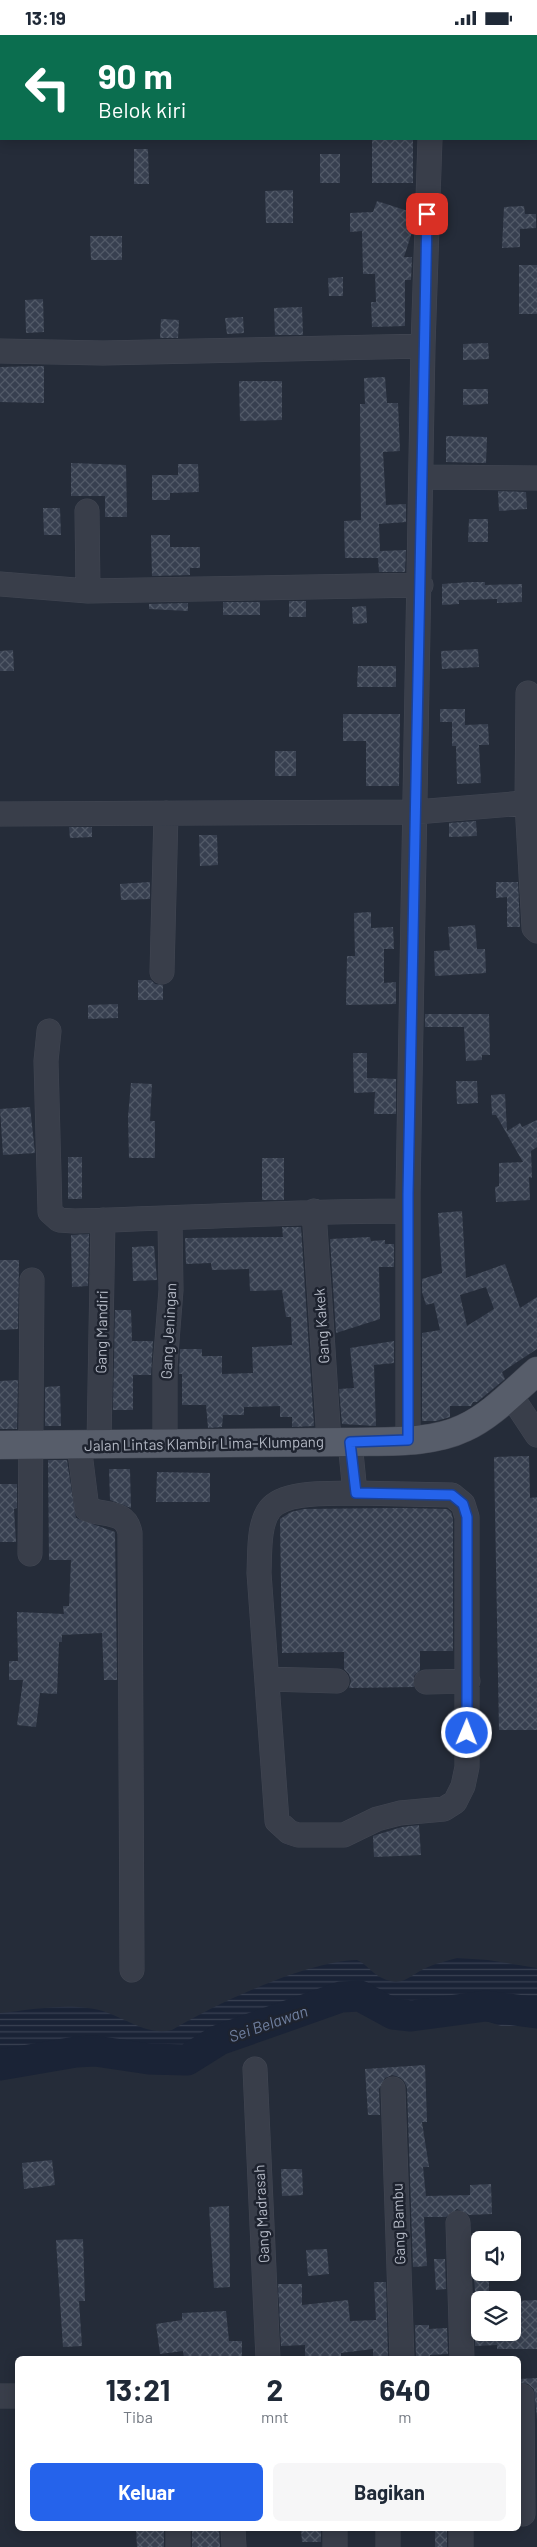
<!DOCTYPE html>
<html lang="id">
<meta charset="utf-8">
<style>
body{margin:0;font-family:Barlow,sans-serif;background:#f6f6f7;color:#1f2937;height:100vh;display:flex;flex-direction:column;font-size:19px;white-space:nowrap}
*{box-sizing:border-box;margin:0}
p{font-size:16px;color:#747a83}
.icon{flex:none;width:28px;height:28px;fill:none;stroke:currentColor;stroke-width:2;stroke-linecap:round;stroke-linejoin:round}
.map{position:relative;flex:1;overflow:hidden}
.side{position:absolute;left:15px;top:2321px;width:506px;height:175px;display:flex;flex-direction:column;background:#fff;border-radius:8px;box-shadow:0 2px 12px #0003}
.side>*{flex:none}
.banner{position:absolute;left:0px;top:0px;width:538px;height:105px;box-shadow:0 2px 12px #0003;background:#0b6e4f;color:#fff;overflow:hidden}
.controls{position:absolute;left:471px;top:2196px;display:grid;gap:10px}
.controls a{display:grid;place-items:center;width:50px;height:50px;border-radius:8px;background:#fff;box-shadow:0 2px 12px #0003;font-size:25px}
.pin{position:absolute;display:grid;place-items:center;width:42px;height:42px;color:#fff;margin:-21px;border-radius:10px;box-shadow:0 2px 8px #0006}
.me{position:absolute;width:55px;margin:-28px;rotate:1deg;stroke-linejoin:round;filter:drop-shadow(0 0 4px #0008)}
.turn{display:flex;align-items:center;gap:18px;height:105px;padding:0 15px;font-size:22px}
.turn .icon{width:65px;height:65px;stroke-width:2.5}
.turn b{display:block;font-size:35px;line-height:42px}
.eta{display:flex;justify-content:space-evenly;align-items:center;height:85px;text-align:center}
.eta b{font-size:30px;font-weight:700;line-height:35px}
.cta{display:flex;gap:10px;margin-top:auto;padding:10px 15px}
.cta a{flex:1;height:58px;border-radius:8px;background:#2563eb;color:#fff;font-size:20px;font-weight:700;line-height:58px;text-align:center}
.cta a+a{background:#f6f6f7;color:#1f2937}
.status{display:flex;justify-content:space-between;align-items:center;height:35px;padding:0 25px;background:#fff;direction:ltr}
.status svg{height:14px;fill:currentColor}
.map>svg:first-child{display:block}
.water{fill:url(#water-rules)}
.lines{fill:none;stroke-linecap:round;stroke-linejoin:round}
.river{stroke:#1a2336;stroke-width:31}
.building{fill:url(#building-cross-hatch);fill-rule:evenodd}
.minor-casing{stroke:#424753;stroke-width:25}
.major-casing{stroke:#424753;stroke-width:29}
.minor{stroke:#393e4a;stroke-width:24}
.major{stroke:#575d6a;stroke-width:28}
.route-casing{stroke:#184099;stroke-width:12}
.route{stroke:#2563eb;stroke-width:9}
.labels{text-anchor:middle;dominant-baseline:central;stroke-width:5;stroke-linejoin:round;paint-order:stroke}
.street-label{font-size:15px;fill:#b4b9c5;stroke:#1e232f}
.water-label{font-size:16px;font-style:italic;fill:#7181a1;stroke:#1e232f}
</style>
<div class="status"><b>13:19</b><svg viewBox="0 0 49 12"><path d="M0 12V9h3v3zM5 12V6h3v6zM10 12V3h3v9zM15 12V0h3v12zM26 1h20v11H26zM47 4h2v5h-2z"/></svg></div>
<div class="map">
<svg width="537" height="2512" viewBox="0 0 537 2512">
<defs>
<pattern id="water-rules" width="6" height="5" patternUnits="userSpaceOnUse" patternTransform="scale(1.25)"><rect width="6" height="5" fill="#1a2336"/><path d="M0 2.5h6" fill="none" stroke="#394152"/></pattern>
<pattern id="building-cross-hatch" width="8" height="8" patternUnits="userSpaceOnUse" patternTransform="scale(1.25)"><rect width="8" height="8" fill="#384050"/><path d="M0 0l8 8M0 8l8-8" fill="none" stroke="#525a68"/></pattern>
</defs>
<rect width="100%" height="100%" fill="#252c39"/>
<path class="water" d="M457 1923 488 1925 537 1933V1991H501L443 1972H404L354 1956 339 1955 328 1959 317 1970 284 1971 206 2011 165 2020 67 2021 0 2027V1978C28 1975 60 1969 88 1973 119 1976 142 2002 172 1995 215 1969 307 1926 357 1925 367 1929 372 1939 382 1943 404 1953 409 1940 428 1932 437 1928 447 1926 457 1923Z"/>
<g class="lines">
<path class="river" d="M0 2030 76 2017 95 2016 149 2024 187 2025 219 2005 341 1962 360 1961 393 1979 411 1981 486 1971 537 1978"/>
</g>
<path class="building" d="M413 104V148H372V105Z
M134 114H148L149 149H134Z
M320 119H340V148H320Z
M293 155V188H266L265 156Z
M377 166 414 178 413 194 404 222H412L411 245H405V291L372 292 371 267H376L375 239H363L362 196 350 197V178L373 177Z
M524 171 525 179H536V193L520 194V212L502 213 504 172Z
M90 201H122V225H91Z
M519 230H537V279H519Z
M343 242V261H329L328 243Z
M43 264 44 297 26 298 25 265Z
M302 272 303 300H275L274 273Z
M243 282 244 298 227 299 225 283Z
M161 284 179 285 178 303H160Z
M488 308 489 324 463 325V309Z
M44 331V368L0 367V332Z
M385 342 387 368H398L400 416 383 417 386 470 406 469V487L379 489 380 516 406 515 405 537H379L378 523H345L344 486 361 485 360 369H365L364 343Z
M239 346H282V385L240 386Z
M463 354H488V369L463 370Z
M446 401 487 402 486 428 446 427Z
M71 428 126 430 127 482H105V461H71Z
M178 429H198L199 457 170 458V465H152V440H178Z
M498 456 526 457 527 474 499 476Z
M43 473H60L61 500H44Z
M469 484H488V507H468Z
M151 500H170V512H200V533H190V540L152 541Z
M470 547H485V550L522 549V567L497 568V564L459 565V569L442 570V549Z
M289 566H306V582H289Z
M223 567H260V580H223Z
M188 568V576L149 574V569Z
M366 571 367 588 353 589 352 572Z
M478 614 479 632 442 634 441 616Z
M13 615 14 636H0V616Z
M358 631H396V652H357Z
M440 674H465V690L488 689 489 710H479L481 748 457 749 456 711H452V687H440Z
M343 679H400L399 751H366V706H343Z
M275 716H296V741H275Z
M476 786 477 801 449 802V788Z
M69 792H92V802L70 803Z
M199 800H217L218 830 200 831Z
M150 847V864L121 865 120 849Z
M496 847H518L520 892H507V862L496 863Z
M371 877V893L393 892 394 914H384V948L396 947V969L346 970 347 921H355L354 878Z
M475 890 477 914H485L486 938 435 941 434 916 450 915 448 892Z
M138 945H151L155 949 163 950V965H138Z
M118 969V983L88 984V970Z
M425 979H489L490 1020H482V1025L466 1026 464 992H425Z
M353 1018H367V1043L396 1044V1079H374L375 1057 354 1058Z
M456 1046H477L478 1068 457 1069Z
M131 1048 152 1049 150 1086H155V1123H129L128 1082Z
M505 1059 507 1096 520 1088 522 1092 537 1085V1112L531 1116 532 1143 529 1142 530 1165 496 1167 495 1152 499 1151V1128L523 1127 496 1080H492L491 1060Z
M30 1072 35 1118 3 1120 0 1074Z
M68 1122H82V1164H68Z
M262 1123H284V1165H262Z
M462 1176 466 1243 505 1229 520 1273 537 1262V1314L502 1337 505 1344 477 1367H473L471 1371H450V1382L436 1386H422V1298L440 1295 434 1268 426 1270 422 1257V1244L442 1238 438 1178ZM486 1252 494 1274 467 1291 460 1260Z
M282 1192H301L314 1391 292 1392V1382H280V1371L244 1372V1380H223L222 1392 208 1393 206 1370H182V1339H179L180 1314H202V1321H222V1339L253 1338 252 1312 292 1310 291 1282H286L282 1255 250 1256 249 1234 212 1235 211 1228 186 1229 185 1203 283 1202Z
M89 1199 88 1251 72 1252 71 1200Z
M370 1202 371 1206 385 1205V1209H394V1232H379L380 1284 336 1298 330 1204Z
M154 1211 157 1245 133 1246 132 1212Z
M0 1225H19L18 1294 0 1295Z
M115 1275H131L132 1306H153L151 1340H133V1375H113Z
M394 1306V1328L374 1330 376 1391 342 1389 339 1354 354 1353 350 1313Z
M18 1345 17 1394H0V1346Z
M60 1351 61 1391H45V1352Z
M529 1421 530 1463 537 1462V1695H499L494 1422Z
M48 1425H67L76 1483 115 1497 117 1645H104L102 1598 62 1600V1607H59L57 1659 40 1658 36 1692 17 1690 23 1645H9V1626H18L17 1577 64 1579 63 1571H69L71 1525H49Z
M109 1434H130L131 1473 110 1465Z
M157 1437 210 1438V1467H156Z
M0 1449H17V1473L14 1474 16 1507H0Z
M400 1473 447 1474 451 1477 453 1484V1616H420V1635L414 1641V1652L349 1653 351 1646 349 1639 344 1634V1617L282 1618 280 1484 291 1477 304 1474Z
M419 1790 421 1820 374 1822 373 1801 402 1792Z
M425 2030 427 2087H422L429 2132H423L426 2161 470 2160V2150L491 2149 492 2179 469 2180 457 2174 446 2182H424L427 2231 413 2232 407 2053 404 2046 399 2042 392 2040 385 2043 379 2054 380 2080H368L365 2034Z
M52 2125 55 2150 24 2154 22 2128Z
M281 2134H302L303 2160 282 2161Z
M229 2171 230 2252 214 2253 209 2172Z
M83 2204 85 2266H79L82 2311 63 2312 56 2205Z
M327 2214 329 2239 308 2241 306 2215Z
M434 2224H445L446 2254 436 2255Z
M473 2231H480V2238H489V2257L475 2256Z
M374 2247H386L388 2323 373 2324V2314L341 2318V2323L305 2324V2310L281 2311 278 2249H302V2270L348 2265 350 2286 376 2285Z
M537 2265V2314H497V2310L475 2311V2292H480V2298H512V2266Z
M226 2276 229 2306H242V2324H184L183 2316 160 2319 156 2289 182 2285V2278Z
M415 2290H429V2294L447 2293 448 2319 430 2320V2324H416Z
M537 2343V2384L534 2354 528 2349 519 2348V2344Z
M136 2494H164V2512H137Z
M192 2494H219L220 2512H192Z
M301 2494H321V2507H302Z
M435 2494H447V2512H435Z"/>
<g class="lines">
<defs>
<path id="minor" d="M432 1V0
M0 92H1
M0 316 103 318 423 311
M423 442 537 443
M87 476 88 556
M0 549 88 556 421 550
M528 658 527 768 534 893 537 896
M0 779 416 777 537 767
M162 937 166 778
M49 996 46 1026 50 1177 59 1185 74 1186C185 1183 297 1176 408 1176
M314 1176 329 1406
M510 1359 537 1400
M408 1405V1159L423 311 430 104
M350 1407 355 1458C333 1459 285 1455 270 1474 258 1489 260 1519 259 1538L277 1786 289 1797 298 1800H344L377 1784 400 1778 444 1774 455 1767 463 1751 467 1732V1482L463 1469 452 1460 355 1458
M99 1409 103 1185
M165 1409V1331L171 1255 170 1184
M79 1410 87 1474C105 1481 126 1475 130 1498L132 1935
M30 1519 32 1245
M268 1644 337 1646
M426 1647 468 1646
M255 2034 268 2324
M393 2054 402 2324
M458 2188 462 2324
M0 2361H18
M522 2361 523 2479
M233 2494 234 2512
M388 2494V2512
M178 2512V2494
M335 2512V2494
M461 2512V2494"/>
<path id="major" d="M0 1410 350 1407C387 1406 431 1409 464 1393 491 1381 515 1355 537 1336"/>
</defs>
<use href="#minor" class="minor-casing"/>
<use href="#major" class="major-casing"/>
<use href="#minor" class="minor"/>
<use href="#major" class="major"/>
</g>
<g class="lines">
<defs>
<path id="route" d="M427 179 408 1159V1405L350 1407 356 1458 452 1460 463 1469 467 1482V1698"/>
</defs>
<use href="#route" class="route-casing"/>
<use href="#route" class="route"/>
</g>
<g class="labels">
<g class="street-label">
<text transform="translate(321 1291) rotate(-94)">Gang Kakek</text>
<text transform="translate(168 1296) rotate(-87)">Gang Jeningan</text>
<text transform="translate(101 1297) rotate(-89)">Gang Mandiri</text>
<text transform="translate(204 1408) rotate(-1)">Jalan Lintas Klambir Lima–Klumpang</text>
<text transform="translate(261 2179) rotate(-93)">Gang Madrasah</text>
<text transform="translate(398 2189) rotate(-92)">Gang Bambu</text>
</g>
<g class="water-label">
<text transform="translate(268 1988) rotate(-19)">Sei Belawan</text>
</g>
</g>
</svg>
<div class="controls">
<a><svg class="icon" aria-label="sound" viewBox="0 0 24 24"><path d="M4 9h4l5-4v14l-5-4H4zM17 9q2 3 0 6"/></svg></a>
<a><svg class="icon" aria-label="layers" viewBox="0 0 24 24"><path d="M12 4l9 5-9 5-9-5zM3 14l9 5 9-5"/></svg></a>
</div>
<div class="pin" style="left:427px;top:179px;background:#d93025"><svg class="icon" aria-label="arrive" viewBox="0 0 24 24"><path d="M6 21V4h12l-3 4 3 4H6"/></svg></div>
<svg class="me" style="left:467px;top:1698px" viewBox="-20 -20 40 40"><circle r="17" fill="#2563eb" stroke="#fff" stroke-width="3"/><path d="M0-11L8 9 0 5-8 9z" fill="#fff"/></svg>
<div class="banner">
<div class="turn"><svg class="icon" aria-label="left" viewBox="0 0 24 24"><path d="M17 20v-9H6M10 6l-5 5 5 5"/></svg><div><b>90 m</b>Belok kiri</div></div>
</div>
<section class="side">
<div class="eta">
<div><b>13:21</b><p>Tiba</p></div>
<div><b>2</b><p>mnt</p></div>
<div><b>640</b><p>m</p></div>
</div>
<div class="cta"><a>Keluar</a><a>Bagikan</a></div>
</section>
</div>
